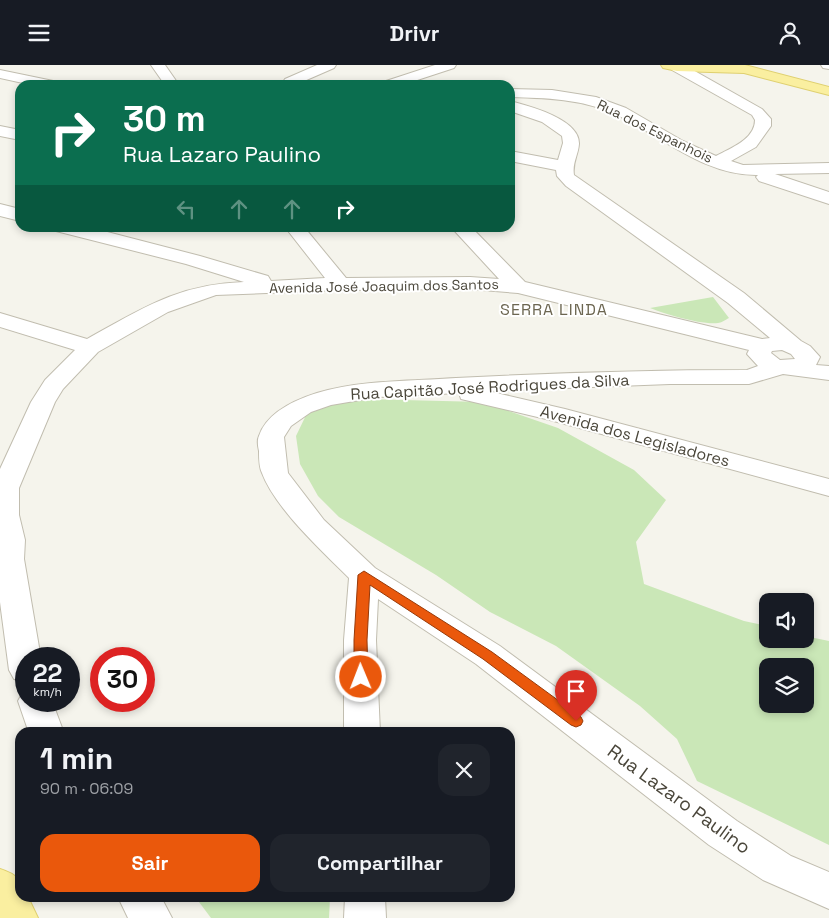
<!DOCTYPE html>
<html lang="pt">
<meta charset="utf-8">
<style>
body{margin:0;font-family:"Space Grotesk",sans-serif;background:#20242c;color:#f1f3f6;height:100vh;display:flex;flex-direction:column;font-size:19px;white-space:nowrap}
*{box-sizing:border-box;margin:0}
p{font-size:16px;color:#9ea1a6}
.icon{flex:none;width:28px;height:28px;fill:none;stroke:currentColor;stroke-width:2;stroke-linecap:round;stroke-linejoin:round}
.map{position:relative;flex:1;overflow:hidden}
.sheet{position:absolute;left:15px;top:662px;width:500px;height:175px;display:flex;flex-direction:column;background:#171b24;border-radius:15px;box-shadow:0 2px 8px #0003}
.sheet>*{flex:none}
.banner{position:absolute;left:15px;top:15px;width:500px;height:152px;border-radius:15px;box-shadow:0 2px 8px #0003;background:#0b6e4f;color:#fff;overflow:hidden}
.controls{position:absolute;left:759px;top:528px;display:grid;gap:10px}
.controls a{display:grid;place-items:center;width:55px;height:55px;border-radius:10px;background:#171b24;box-shadow:0 2px 8px #0003;font-size:25px}
.speed{position:absolute;left:15px;top:582px;display:flex;gap:10px;font-size:25px;font-weight:700;text-align:center}
.speed>*{display:grid;place-content:center;width:65px;height:65px;border-radius:50%;background:#171b24;box-shadow:0 2px 8px #0003;line-height:1}
.speed small{font-size:12px;font-weight:400}
.speed .limit{border:8px solid #d22;background:#fff;color:#111}
.pin{position:absolute;display:grid;place-items:center;width:42px;height:42px;color:#fff;margin:-51px -21px;border-radius:50% 50% 50% 0;rotate:-45deg;box-shadow:0 0 5px #0007}
.pin .icon{rotate:45deg}
.me{position:absolute;width:55px;margin:-28px;rotate:359deg;stroke-linejoin:round;filter:drop-shadow(0 0 4px #0008)}
.turn{display:flex;align-items:center;gap:18px;height:105px;padding:0 25px;font-size:22px}
.turn .icon{width:65px;height:65px;stroke-width:2.5}
.turn b{display:block;font-size:35px;line-height:42px}
.lanes{display:flex;align-items:center;height:48px;padding:0 25px;background:#0003;justify-content:center;gap:25px;direction:ltr}
.lanes .off{opacity:.35}
.round{display:grid;place-items:center;flex:none;width:52px;height:52px;border-radius:15px;background:#20242c}
.headline{display:flex;align-items:center;justify-content:space-between;height:85px;padding:0 25px}
h1{font-size:30px;font-weight:700;line-height:38px}
.action{display:flex;gap:10px;margin-top:auto;padding:10px 25px}
.action a{flex:1;height:58px;border-radius:15px;background:#ea580c;color:#fff;font-size:20px;font-weight:700;line-height:58px;text-align:center}
.action a+a{background:#20242c;color:#f1f3f6}
header{display:flex;justify-content:space-between;align-items:center;height:65px;padding:0 25px;background:#171b24;font-size:22px;font-weight:700}
.map>svg:first-child{display:block}
.green{fill:#cae7b7;fill-rule:evenodd}
.lines{fill:none;stroke-linecap:round;stroke-linejoin:round}
.minor-casing{stroke:#c1bdaf;stroke-width:2}
.major-casing{stroke:#dfd070;stroke-width:2}
.minor{fill:#fff;fill-rule:evenodd}
.major{fill:#faefa0;fill-rule:evenodd}
.route{fill:#ea580c;stroke:#983908}
.labels{text-anchor:middle;dominant-baseline:central;stroke-width:4;stroke-linejoin:round;paint-order:stroke}
.far-street-label{font-size:14px;fill:#4a463a;stroke:#fff}
.far-quarter-label{font-size:16px;letter-spacing:1px;fill:#6c6651;stroke:#fff}
.street-label{font-size:16px;fill:#4a463a;stroke:#fff}
.near-street-label{font-size:19px;fill:#4a463a;stroke:#fff}
</style>
<header><svg class="icon" aria-label="menu" viewBox="0 0 24 24"><path d="M4 6h16M4 12h16M4 18h16"/></svg>Drivr<svg class="icon" aria-label="person" viewBox="0 0 24 24"><circle cx="12" cy="8" r="4"/><path d="M4 21q1-7 8-7t8 7"/></svg></header>
<div class="map">
<svg width="829" height="853" viewBox="0 0 829 853">
<rect width="100%" height="100%" fill="#f5f4ec"/>
<path class="green" d="M713 232 729 253C725 255 721 258 718 258 701 260 665 249 650 243Z
M363 334 483 337 558 363 634 405 666 435 636 477 644 519 744 556 767 561 768 574H805V571L829 576V780L697 716 677 674 640 641 556 581 490 547 436 510 339 452 318 431 300 399 296 371 309 344ZM768 601H805V639H768Z
M196 833H330L329 853H211Z"/>
<g class="lines">
<defs>
<path id="minor" d="M151 0H165L179 20H165Z
M317 0H336L334 3 295 20H281L285 14Z
M435 0H456L454 3 402 20H381L383 17Z
M672 0H684L762 44 771 54V61L756 82 731 96 743 100 829 98V108L775 109 829 127V139L759 116 756 112 758 110C704 111 662 71 615 49 582 34 546 33 510 32V24L552 25 596 32 626 43 683 76 716 91C731 83 755 74 755 55L752 50 672 5 670 2Z
M821 0H829V4L823 3Z
M0 5 58 17 60 20H32L0 13Z
M510 36C529 41 580 54 579 79 578 91 572 98 574 110L744 228 801 276 810 281 820 292 816 300 829 301V315L783 309 749 319H670L488 326 565 344 829 414V431L550 355 461 334 459 328 378 332 331 340 311 347 291 361 284 372 288 408 324 455 375 503 500 581 737 756 791 791 829 807V844L763 815 709 780 476 599 378 534 376 575 380 668H344V575L349 513C322 486 275 443 262 408 259 402 259 393 259 386 258 382 257 375 259 371 267 347 295 335 317 328 359 315 413 316 456 313 553 308 650 305 747 305L758 301 747 289 749 285 518 228 470 224 340 225 216 230 168 247 98 287 63 324 55 337 19 423V450L25 475 24 494 41 594H26V617L14 614 9 605 0 537V404L31 337 45 315 75 285 0 262V248L87 274C143 243 179 219 244 217L186 199 56 166 54 162H88L200 191 268 211 271 216 325 213 285 162H304L346 213 470 212 499 214 451 162H471L525 217 762 274 770 273 728 238 566 121 557 111 556 105 510 96V86L558 95 563 78 562 71 542 57 510 46ZM782 285 791 289 795 294 780 295 771 288 772 286Z
M0 61 20 65V75L0 71Z
M0 139 20 144V156L0 151Z
M26 626V636H52L64 668H29L18 636 23 627Z
M118 832H161L172 853H128Z
M345 832H385L386 853H344Z"/>
<path id="major" d="M661 0H745L829 22V30L744 8 677 6 663 3Z
M0 804C18 810 20 813 20 832H28L38 853H0Z"/>
</defs>
<use href="#minor" class="minor-casing"/>
<use href="#major" class="major-casing"/>
<use href="#minor" class="minor"/>
<use href="#major" class="major"/>
</g>
<path class="route" d="M364 506 492 587 581 652 583 656 581 660 576 662 571 660 483 594 370 520 367 575 368 612 366 616 361 617 356 616 354 612V575L358 510Z"/>
<g class="labels">
<g class="far-street-label">
<text transform="translate(655 66) rotate(26)">Rua dos Espanhois</text>
<text transform="translate(384 221) rotate(-1)">Avenida José Joaquim dos Santos</text>
</g>
<g class="far-quarter-label">
<text x="554" y="244">SERRA LINDA</text>
</g>
<g class="street-label">
<text transform="translate(490 322) rotate(-3)">Rua Capitão José Rodrigues da Silva</text>
<text transform="translate(635 371) rotate(15)">Avenida dos Legisladores</text>
</g>
<g class="near-street-label">
<text transform="translate(679 734) rotate(36)">Rua Lazaro Paulino</text>
</g>
</g>
</svg>
<div class="controls">
<a><svg class="icon" aria-label="sound" viewBox="0 0 24 24"><path d="M4 9h4l5-4v14l-5-4H4zM17 9q2 3 0 6"/></svg></a>
<a><svg class="icon" aria-label="layers" viewBox="0 0 24 24"><path d="M12 4l9 5-9 5-9-5zM3 14l9 5 9-5"/></svg></a>
</div>
<div class="speed"><div>22<small>km/h</small></div><div class="limit">30</div></div>
<div class="pin" style="left:576px;top:656px;background:#d93025"><svg class="icon" aria-label="arrive" viewBox="0 0 24 24"><path d="M6 21V4h12l-3 4 3 4H6"/></svg></div>
<svg class="me" style="left:361px;top:612px" viewBox="-20 -20 40 40"><circle r="17" fill="#ea580c" stroke="#fff" stroke-width="3"/><path d="M0-11L8 9 0 5-8 9z" fill="#fff"/></svg>
<div class="banner">
<div class="turn"><svg class="icon" aria-label="right" viewBox="0 0 24 24"><path d="M7 20v-9h11M14 6l5 5-5 5"/></svg><div><b>30 m</b>Rua Lazaro Paulino</div></div>
<div class="lanes"><svg class="icon off" aria-label="left" viewBox="0 0 24 24"><path d="M17 20v-9H6M10 6l-5 5 5 5"/></svg><svg class="icon off" aria-label="ahead" viewBox="0 0 24 24"><path d="M12 20V5M6 11l6-6 6 6"/></svg><svg class="icon off" aria-label="ahead" viewBox="0 0 24 24"><path d="M12 20V5M6 11l6-6 6 6"/></svg><svg class="icon" aria-label="right" viewBox="0 0 24 24"><path d="M7 20v-9h11M14 6l5 5-5 5"/></svg></div>
</div>
<section class="sheet">
<div class="headline"><div><h1>1 min</h1><p>90 m · 06:09</p></div><a class="round"><svg class="icon" aria-label="close" viewBox="0 0 24 24"><path d="M6 6l12 12M18 6L6 18"/></svg></a></div>
<div class="action"><a>Sair</a><a>Compartilhar</a></div>
</section>
</div>
